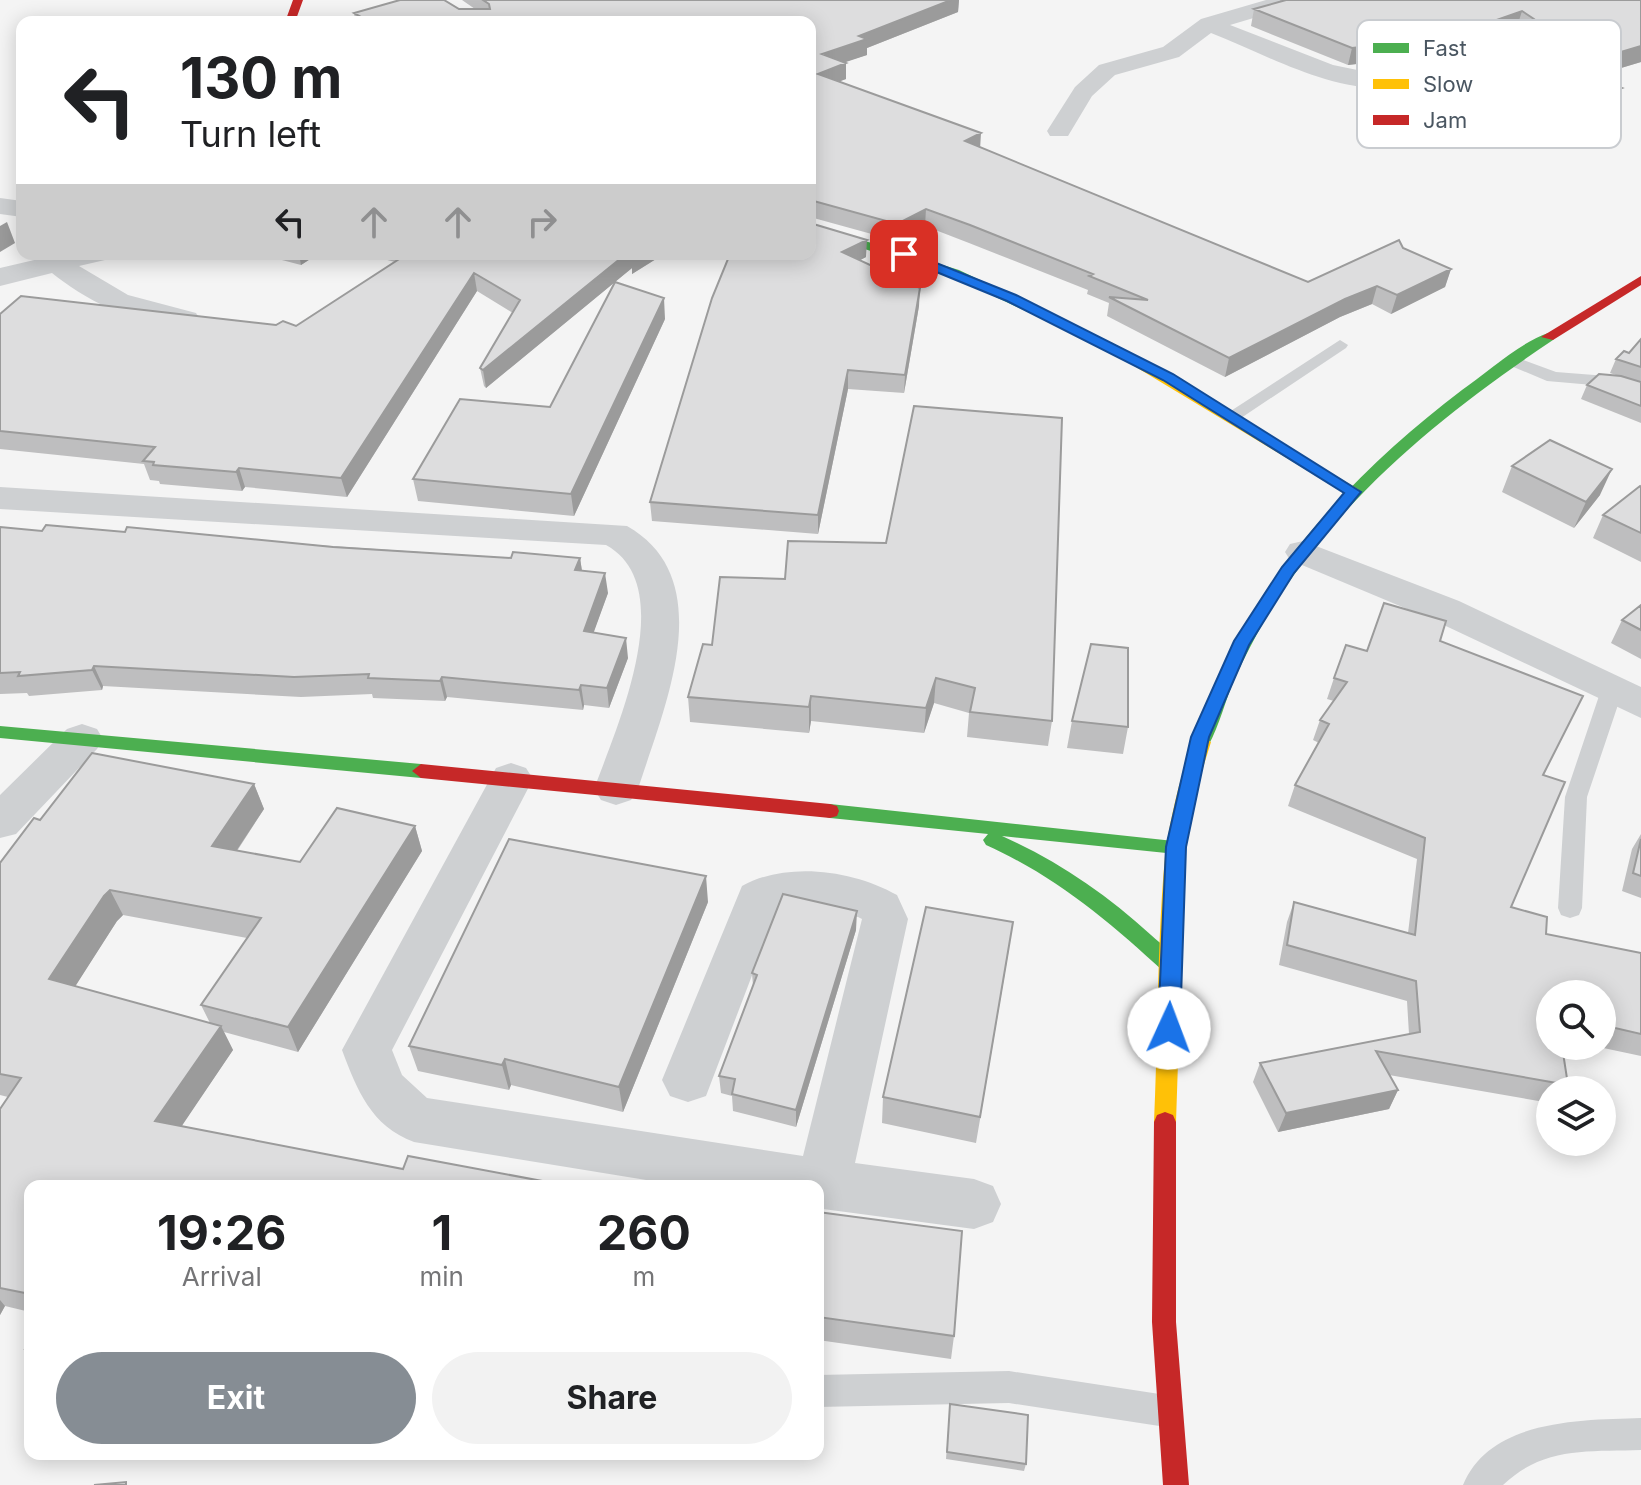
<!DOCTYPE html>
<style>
body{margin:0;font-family:Inter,sans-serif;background:#f2f2f2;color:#202124;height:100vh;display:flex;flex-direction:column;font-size:30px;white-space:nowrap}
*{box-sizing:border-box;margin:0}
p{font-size:26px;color:#757577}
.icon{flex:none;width:44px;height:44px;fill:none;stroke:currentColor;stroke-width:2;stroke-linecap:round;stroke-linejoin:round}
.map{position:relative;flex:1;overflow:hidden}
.side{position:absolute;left:24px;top:1180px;width:800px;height:280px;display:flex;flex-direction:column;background:#fff;border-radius:16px;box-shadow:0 4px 20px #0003}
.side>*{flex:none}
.top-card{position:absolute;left:16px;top:16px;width:800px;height:244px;border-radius:16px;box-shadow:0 4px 20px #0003;background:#fff;color:#202124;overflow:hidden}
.tools{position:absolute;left:1536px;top:980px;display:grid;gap:16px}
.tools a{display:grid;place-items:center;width:80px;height:80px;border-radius:50%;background:#fff;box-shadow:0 4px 20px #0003;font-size:40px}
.pin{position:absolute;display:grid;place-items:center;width:68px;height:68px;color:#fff;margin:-34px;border-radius:16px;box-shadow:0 4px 12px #0006}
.me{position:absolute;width:88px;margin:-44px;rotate:2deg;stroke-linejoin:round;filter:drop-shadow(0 0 6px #0008)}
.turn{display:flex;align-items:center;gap:28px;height:168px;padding:0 32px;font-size:36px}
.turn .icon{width:104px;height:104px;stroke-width:2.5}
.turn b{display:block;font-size:56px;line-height:68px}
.lanes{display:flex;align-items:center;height:76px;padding:0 32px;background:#0003;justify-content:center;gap:40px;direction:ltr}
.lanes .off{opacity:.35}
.eta{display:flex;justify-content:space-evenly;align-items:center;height:136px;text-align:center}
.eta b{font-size:48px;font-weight:700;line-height:56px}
.button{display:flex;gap:16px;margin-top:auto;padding:16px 32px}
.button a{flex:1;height:92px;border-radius:48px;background:#868d94;color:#fff;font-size:32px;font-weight:700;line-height:92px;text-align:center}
.button a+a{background:#f2f2f2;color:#202124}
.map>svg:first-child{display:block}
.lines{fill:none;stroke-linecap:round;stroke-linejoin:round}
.lane{fill:#ced0d2;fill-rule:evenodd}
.street{fill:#ced0d2;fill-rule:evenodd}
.fast{fill:#4caf50;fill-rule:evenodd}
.slow{fill:#ffc107;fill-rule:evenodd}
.jam{fill:#c62828;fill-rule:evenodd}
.wall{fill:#bebebf;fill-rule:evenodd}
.shaded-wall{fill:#9b9b9b}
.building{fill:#ddddde;stroke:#9b9b9b;stroke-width:2}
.route{fill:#1a73e8;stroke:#114b97;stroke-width:2}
.key{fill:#fff;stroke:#c9ccd0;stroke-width:2}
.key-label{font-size:22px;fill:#4a5661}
</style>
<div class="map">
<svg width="1641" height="1485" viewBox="0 0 1641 1485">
<rect width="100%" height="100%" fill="#f4f4f4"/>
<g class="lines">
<path class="lane" d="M1340 340 1348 345 1346 348 1238 420 1232 421 1223 416Z
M1510 355 1556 372 1620 377 1641 386V398L1616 387 1547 381 1504 363 1502 360Z
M1612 683 1623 690 1587 797 1582 908 1579 915 1570 918 1561 915 1558 908 1565 797 1601 690Z
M1009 1371 1166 1395 1177 1400 1182 1411 1177 1422 1166 1427 1009 1403 818 1407V1375Z
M1641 1418V1450C1588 1452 1544 1446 1503 1485H1463C1490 1419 1581 1420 1641 1418Z"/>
<path class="street" d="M1266 0H1300L1297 5 1230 25 1333 65 1372 73 1404 72 1473 45 1484 52 1481 57C1453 68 1425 85 1394 88 1332 93 1267 55 1211 33L1179 57 1115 75 1092 96 1068 136H1050L1047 131 1075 87 1099 65 1163 47 1201 19Z
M0 198 22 201V217L0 214Z
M60 254H109L105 260 79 266 128 295 196 313 200 319 196 325C152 336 85 300 52 273L0 286V268Z
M0 487 627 526C722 580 663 710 638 789L631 800 616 805 601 800 594 789C616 729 681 586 606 545L0 509Z
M1303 541 1459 601 1641 687V718L1431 619 1290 560 1285 552 1290 544Z
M82 724 97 729 103 739 97 749 16 834 0 838V795L67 729Z
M511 763 526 768 533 779 392 1050 402 1075 427 1098 803 1156 862 919 858 917 797 906 777 910 706 1096 688 1102 670 1096 662 1080 742 886C787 861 853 870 897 895L908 919 855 1163 974 1179 993 1186 1001 1204 993 1222 974 1229 823 1209 818 1208V1186H683L414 1142C371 1126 357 1090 342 1050L496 768Z"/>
<path class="fast" d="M810 224 959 270 1118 346 1111 350 1106 349 951 276 810 232Z
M1548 333 1555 337 1553 340C1441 415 1335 501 1266 618 1255 637 1244 658 1235 678 1225 700 1220 725 1208 746H1196L1193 742C1201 721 1208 700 1217 680 1268 563 1362 466 1462 390 1486 373 1521 342 1548 333Z
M0 726 421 764 430 771 421 778 0 738Z
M830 804 1183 842 1186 847 1183 852 1176 854 1002 836C1058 861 1106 894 1151 935 1161 944 1175 954 1181 966L1178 972 1171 974 1164 972C1109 921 1055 876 986 845L983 840 988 834 830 818 823 816 821 811 823 806Z"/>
<path class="slow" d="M1111 342 1358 489 1361 492 1358 495H1348L1106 349 1104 346Z
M1202 736 1211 742 1198 784 1185 854 1176 1122 1173 1129 1165 1132 1157 1129 1154 1122C1158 1034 1157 944 1165 856 1167 836 1185 741 1202 736Z"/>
<path class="jam" d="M293 0H303L295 22H285Z
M1641 276V285L1553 340 1541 337Z
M421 764 830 804 837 806 839 811 837 816 830 818 421 778 412 771Z
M1165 1112 1173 1115 1176 1122V1322L1189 1485H1163L1152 1322 1154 1122 1157 1115Z"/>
</g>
<path class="wall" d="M462 0H959L958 12 867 48V55L844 62 846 63V79L839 81 980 147 1308 282 1403 248 1451 269 1445 287 1391 314 1372 304 1340 317 1225 377 1107 316 1109 303 1087 294 1088 290 969 243 925 226 897 241 810 217V22H349V20L355 19 354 13 475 9Z
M1280 0H1641V62L1591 77 1622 88 1615 106 1544 134 1416 83 1421 66 1521 31 1517 27 1423 62 1383 70 1365 63 1348 65 1251 26 1254 9 1280 2Z
M259 254H318L301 265Z
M364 254H664L632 274V268L486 388 484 386 480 368 513 313 477 291 347 497 245 487 242 491 160 484 159 481 150 480 144 464 0 449V314L296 326 395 262Z
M730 254 866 257 860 260 919 306 904 393 848 389 818 534 652 521 650 502Z
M665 319 574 516 418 501 413 479 550 407Z
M1641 339V423L1581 399 1587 385 1616 375 1610 373 1616 359 1629 353Z
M1512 466 1600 495 1574 528 1502 492Z
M1641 487V562L1593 538 1603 515Z
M0 527 42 531 125 532 511 558H580L582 571 608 593 593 633 628 658 609 708 584 705 583 710 447 697 445 701 373 698 372 694 301 697 103 686 102 690 29 696 27 693 0 694Z
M720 577 1052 721 1048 746 967 737 969 713 934 703 924 733 811 721 809 733 690 722 688 697 712 645Z
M1641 605V659L1611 643 1622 620Z
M1440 641 1544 775 1511 907 1546 934 1641 953V1056L1594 1046H1602V994H1550L1568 1085 1564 1090H1550V1103L1389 1075 1398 1090 1389 1109 1278 1132 1253 1082 1260 1063 1409 1034 1407 1001 1279 965 1287 922 1294 902 1408 933 1417 859 1288 806 1295 785 1319 743 1313 740 1320 720 1334 701 1327 699 1334 678 1367 651Z
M1072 721 1128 727 1123 754 1067 748Z
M254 784 264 809 237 851 300 862 415 826 422 851 298 1052 224 1032 233 1050 181 1126 403 1169 569 1186H30V1312L5 1306 0 1315V1109L8 1097 0 1095V863L40 820ZM123 915 247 938 201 1005 210 1023 75 986 117 921Z
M1641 834V898L1622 891 1632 849Z
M708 902 623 1112 511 1085 509 1090 418 1071 409 1046Z
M856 930 796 1127 733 1111 732 1096 721 1093 719 1076 753 986 752 973Z
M1009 949 976 1143 882 1123 883 1097Z
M818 1212 954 1336 951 1359 818 1340Z
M950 1404 1026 1464 1024 1471 946 1459Z"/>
<path class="shaded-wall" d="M951 0H959L958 12 867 48V55L822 70V54L859 36Z
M1522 11 1517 27 1423 62 1383 70 1388 53Z
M1370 46 1365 63 1348 65 1352 48Z
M1641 46V62L1561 86 1567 68Z
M846 63V79L818 90V74Z
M1622 88 1615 106 1544 134 1550 115Z
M981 133 980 150 965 141Z
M926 209 925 226 897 241V224Z
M7 222 15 243 0 252V226Z
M867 240 866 257 842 270V252Z
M299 254H318L301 265Z
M626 254H664L632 274V268L486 388 483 370Z
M1451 269 1445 287 1391 314 1397 295Z
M474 273 477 291 347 497 341 478Z
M1377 286 1372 304 1340 317 1225 377 1229 358 1345 299Z
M920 288 919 306 904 393 905 375Z
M664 298 665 319 574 516 571 494Z
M848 370V389L818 534V515Z
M239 468 245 487 242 491 236 472Z
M1612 469 1600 495 1574 528 1586 502Z
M580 558 583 578 575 570Z
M605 573 608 593 587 651 584 631Z
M626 638 628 658 609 708 607 688Z
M94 666 103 686 102 690 92 670Z
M442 677 447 697 445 701 440 681Z
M936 678 934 703 924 733 926 708Z
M581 685 584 705 583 710 579 690Z
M811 696V721L809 733V707Z
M254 784 264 809 223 871 212 846Z
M415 826 422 851 298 1052 288 1027Z
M706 876 708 902 623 1112 619 1087Z
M110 890 123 915 117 921 64 1004 49 979 104 896Z
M857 911 856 930 796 1127V1110Z
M221 1026 233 1050 169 1145 155 1121Z
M505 1059 511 1085 509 1090 502 1065Z
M1398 1090 1389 1109 1278 1132 1286 1113Z
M0 1300 5 1306 0 1315Z"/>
<path class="building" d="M400 0H444L459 9H490L489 4 483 0H951L859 36 867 39 822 54 846 63 818 74 981 133 965 141 1308 282 1399 240 1403 248 1451 269 1397 295 1377 286 1345 299 1229 358 1109 297 1148 300 1089 276 1093 274 970 225 926 209 897 224 810 200V22H352L349 20 361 17 354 13Z
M1286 0H1641V46L1567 68 1622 88 1550 115 1421 66 1529 28 1534 19 1522 11 1428 44 1388 53 1370 46 1352 48 1254 9Z
M810 223 867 240 842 252 920 288 905 375 848 370 818 515 650 502 712 298 730 254H810Z
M407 254H626L483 370 480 368 520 300 474 273 341 478 239 468 236 472 153 465 154 462 143 461 155 447 0 431V314L21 296 276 325 283 321 296 326Z
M615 282 664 298 571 494 413 479 460 399 550 407Z
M1641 339V367L1616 359 1624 351 1629 353Z
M1599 374 1621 376 1641 382V406L1587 385Z
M914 406 1062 418 1052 721 970 712 975 688 936 678 926 708 811 696 809 707 688 697 703 644 712 645 720 577 785 579 788 541 886 543Z
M1550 440 1612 469 1586 502 1512 466Z
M1640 486 1641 487V533L1603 515Z
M46 525 125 532 127 527 333 547 511 558 513 552 580 558 575 570 605 573 584 631 626 638 607 688 581 685 579 690 442 677 440 681 368 678 369 674 294 677 94 666 92 670 18 676 20 672 0 673V527L42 531Z
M1384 603 1446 621 1440 641 1583 696 1543 775 1565 782 1511 907 1547 917 1546 934 1641 953V1034L1602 1025V994H1550V1046H1562L1568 1085 1376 1051 1398 1090 1286 1113 1260 1063 1420 1032 1416 981 1287 945 1294 902 1415 935 1425 838 1295 785 1329 724 1320 720 1347 682 1334 678 1346 645 1367 651Z
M1641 605V630L1622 620Z
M1091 644 1128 648V727L1072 721Z
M92 753 254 784 212 846 300 862 337 808 415 826 288 1027 201 1005 261 918 110 890 104 896 49 979 221 1026 155 1121 403 1169 408 1156 569 1186H30V1294L0 1288V1109L21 1078 0 1074V863L34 818 40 820Z
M509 839 706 876 619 1087 505 1059 502 1065 409 1046Z
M1641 839V876L1633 873Z
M783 894 857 911 796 1110 732 1094 735 1079 719 1076 757 975 752 973Z
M926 907 1013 922 980 1117 883 1097Z
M818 1212 962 1231 954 1336 818 1317Z
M30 1340V1350L25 1349Z
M950 1404 1028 1415 1026 1464 947 1452Z
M126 1482V1485H94Z"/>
<path class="route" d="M900 252H909L1016 295 1173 374 1361 492 1294 573 1249 645 1209 737 1186 847 1180 1028 1176 1034H1161L1158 1028 1166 847 1191 737 1234 641 1282 567 1344 493 1163 380 1007 301 900 257Z"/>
<rect x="1357" y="20" width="264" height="128" rx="12" class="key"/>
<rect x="1373" y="43" width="36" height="10" fill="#4caf50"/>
<rect x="1373" y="79" width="36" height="10" fill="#ffc107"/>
<rect x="1373" y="115" width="36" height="10" fill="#c62828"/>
<g class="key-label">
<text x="1423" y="56">Fast</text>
<text x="1423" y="92">Slow</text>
<text x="1423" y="128">Jam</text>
</g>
</svg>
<div class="tools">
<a><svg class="icon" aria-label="search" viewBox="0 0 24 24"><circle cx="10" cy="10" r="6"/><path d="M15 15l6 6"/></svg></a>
<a><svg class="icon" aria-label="layers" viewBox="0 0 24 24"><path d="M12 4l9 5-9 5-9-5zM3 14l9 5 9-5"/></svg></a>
</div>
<div class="pin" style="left:904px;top:254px;background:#d93025"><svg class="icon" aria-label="arrive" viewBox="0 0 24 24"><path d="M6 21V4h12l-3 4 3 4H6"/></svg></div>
<svg class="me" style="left:1169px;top:1028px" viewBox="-20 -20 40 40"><circle r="19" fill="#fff"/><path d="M0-13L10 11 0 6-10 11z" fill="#1a73e8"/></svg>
<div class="top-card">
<div class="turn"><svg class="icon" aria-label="left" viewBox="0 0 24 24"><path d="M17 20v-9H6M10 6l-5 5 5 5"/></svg><div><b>130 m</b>Turn left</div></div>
<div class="lanes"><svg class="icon" aria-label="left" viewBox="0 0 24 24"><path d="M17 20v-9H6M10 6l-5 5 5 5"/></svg><svg class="icon off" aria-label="ahead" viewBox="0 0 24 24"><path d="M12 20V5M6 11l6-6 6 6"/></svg><svg class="icon off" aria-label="ahead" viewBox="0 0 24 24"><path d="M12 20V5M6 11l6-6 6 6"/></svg><svg class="icon off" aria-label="right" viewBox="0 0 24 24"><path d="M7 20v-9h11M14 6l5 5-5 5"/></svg></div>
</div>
<section class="side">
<div class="eta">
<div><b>19:26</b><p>Arrival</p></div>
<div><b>1</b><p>min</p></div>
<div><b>260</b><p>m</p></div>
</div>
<div class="button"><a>Exit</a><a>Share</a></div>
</section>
</div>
